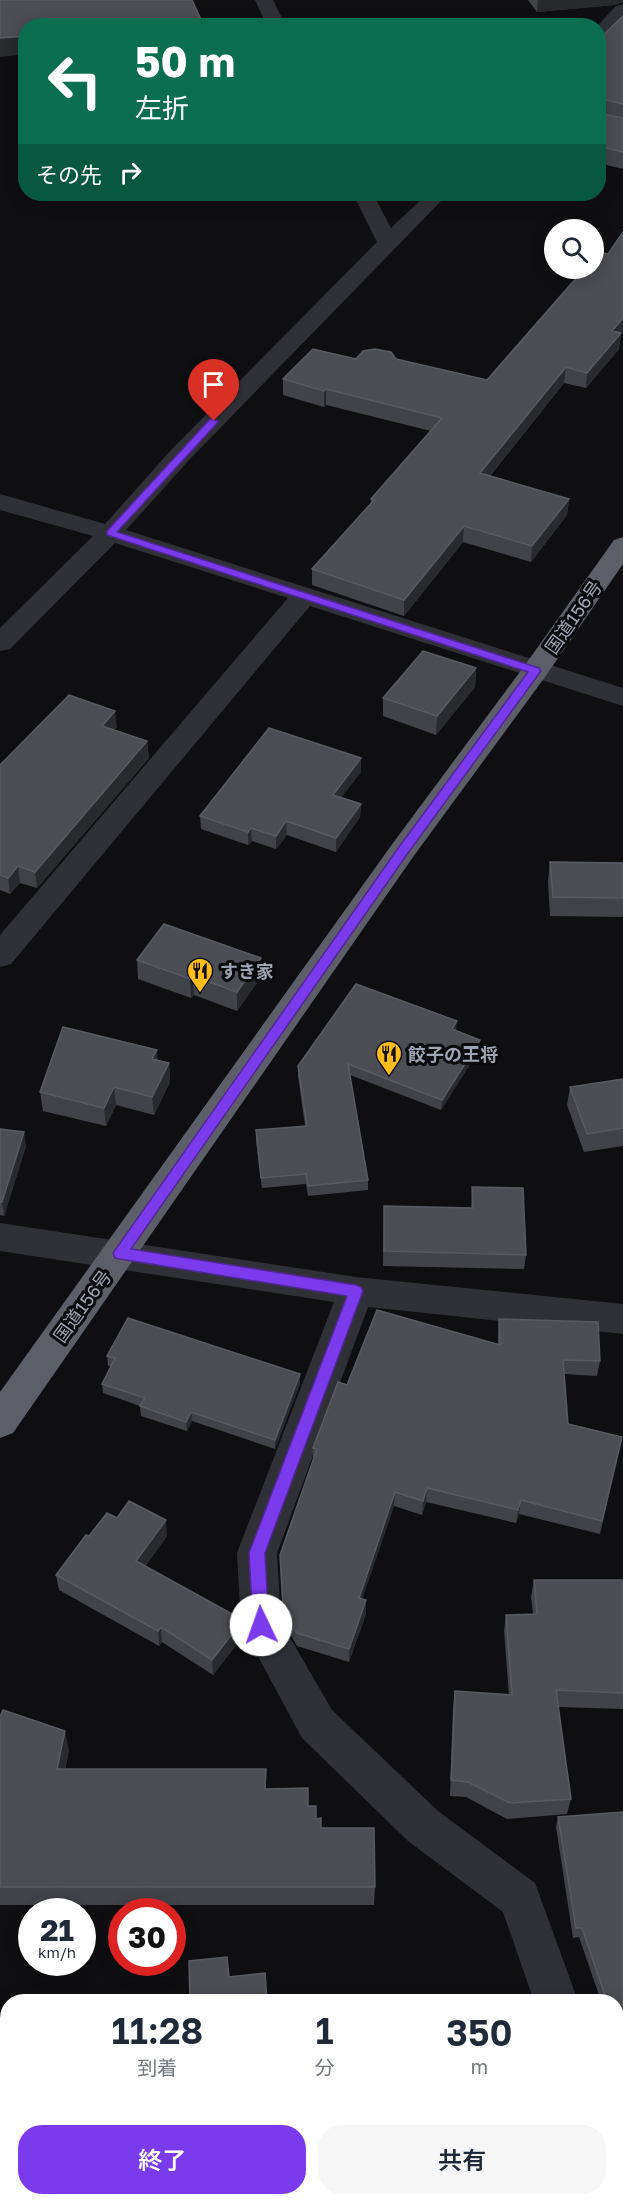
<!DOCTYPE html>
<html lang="ja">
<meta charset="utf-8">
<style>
body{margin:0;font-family:"Golos Text","Noto Sans JP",sans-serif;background:#f6f6f7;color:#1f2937;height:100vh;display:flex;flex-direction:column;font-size:22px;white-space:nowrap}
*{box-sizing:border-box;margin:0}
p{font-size:20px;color:#747a83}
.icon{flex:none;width:33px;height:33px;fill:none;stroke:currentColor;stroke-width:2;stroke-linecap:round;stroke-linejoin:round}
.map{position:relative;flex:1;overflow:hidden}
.side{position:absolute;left:0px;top:1994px;width:624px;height:212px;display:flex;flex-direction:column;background:#fff;border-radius:24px 24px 0 0;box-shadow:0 3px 15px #0003}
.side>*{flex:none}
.top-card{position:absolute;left:18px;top:18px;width:588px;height:183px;border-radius:24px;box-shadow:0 3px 15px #0003;background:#0b6e4f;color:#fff;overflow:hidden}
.fabs{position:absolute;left:544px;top:219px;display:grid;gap:12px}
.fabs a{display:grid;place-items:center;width:60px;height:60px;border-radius:50%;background:#fff;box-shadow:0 3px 15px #0003;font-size:30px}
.speed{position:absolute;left:18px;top:1898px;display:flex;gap:12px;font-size:30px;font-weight:700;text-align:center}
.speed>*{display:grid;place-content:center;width:78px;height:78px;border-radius:50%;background:#fff;box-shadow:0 3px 15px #0003;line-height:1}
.speed small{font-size:15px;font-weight:400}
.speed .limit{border:9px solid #d22;background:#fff;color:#111}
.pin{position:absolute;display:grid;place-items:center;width:51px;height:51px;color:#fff;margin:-62px -26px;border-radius:50% 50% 50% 0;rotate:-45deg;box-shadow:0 0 6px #0007}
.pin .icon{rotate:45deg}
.me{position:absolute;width:66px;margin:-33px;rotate:357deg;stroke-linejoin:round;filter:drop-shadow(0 0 4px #0008)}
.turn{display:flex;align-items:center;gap:21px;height:126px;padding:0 18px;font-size:27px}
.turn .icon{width:78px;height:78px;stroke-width:2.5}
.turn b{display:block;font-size:42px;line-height:51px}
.then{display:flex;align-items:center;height:57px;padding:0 18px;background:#0003;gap:12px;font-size:22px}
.eta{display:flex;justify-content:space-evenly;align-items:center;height:102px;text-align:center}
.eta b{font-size:36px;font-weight:600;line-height:42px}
.cta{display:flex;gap:12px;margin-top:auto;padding:12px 18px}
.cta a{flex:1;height:69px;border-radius:24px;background:#7c3aed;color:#fff;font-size:24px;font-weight:600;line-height:69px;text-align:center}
.cta a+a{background:#f6f6f7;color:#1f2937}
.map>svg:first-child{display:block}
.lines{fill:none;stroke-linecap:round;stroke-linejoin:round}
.minor{fill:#303136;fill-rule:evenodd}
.highway{fill:#5c5e68;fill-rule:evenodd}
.wall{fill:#424349}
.shaded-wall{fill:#292a2e}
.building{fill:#4c4e54;stroke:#595b63;stroke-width:1.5}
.route{fill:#7c3aed;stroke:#51269a;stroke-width:1.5}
.labels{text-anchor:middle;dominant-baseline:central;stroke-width:6;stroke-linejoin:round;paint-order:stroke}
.street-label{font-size:18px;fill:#9fa4b3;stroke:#0b0a0c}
.poi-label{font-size:18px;font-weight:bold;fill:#9fa4b3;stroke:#0b0a0c;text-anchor:start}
</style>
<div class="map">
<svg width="623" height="2204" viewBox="0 0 623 2204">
<rect width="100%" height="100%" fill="#0f0f11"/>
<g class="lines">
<path class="minor" d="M255 0H273L286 26H267Z
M623 4V20L605 39 598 41 597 26 616 6Z
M353 194H373L391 228 427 194H448L190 459 126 530 623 688V706L310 606 11 964 0 967V935L288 598 115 543 10 649 0 651V628L93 536 0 510V494L105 524 172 449 377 242Z
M0 1223 356 1277 623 1304V1334L368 1307 277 1553 281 1622 332 1710 438 1811 535 1883 578 2001H534L503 1912 408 1841 302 1738 241 1625 237 1553 334 1302 0 1251Z
M616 2142 623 2144V2204L608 2198H616Z
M56 2198H156L153 2204H53Z"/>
<path class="highway" d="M623 537V564L545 677 413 857 13 1433 0 1438V1392L393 843 525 665 614 540Z"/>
</g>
<path class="wall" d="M528 0H623V2L614 5 537 12Z
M623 16V169L598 163V40Z
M623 232V331L621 333 619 349 586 388 564 383 490 476 569 499 567 515 531 562 463 542 404 616 312 585V569L371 503V499L431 431 326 405 324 407 283 395V379L356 359H396L487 380 608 254Z
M476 668 475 687 436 735 383 716V698Z
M117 727 114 730 147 741 149 758 37 888 20 883 10 894 0 890V765Z
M361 772 341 797 361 804 360 817 336 852 287 835 276 849 252 841 248 845 201 829 200 816Z
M550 862 623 863V917L550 916 548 881Z
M261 958V977L237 1011 194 995 191 998 138 979 137 960Z
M456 1031 479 1050 441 1110 350 1075 368 1180V1190L308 1196 306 1184 262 1188 256 1141V1130L305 1126 298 1076V1066Z
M157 1050V1060L169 1063 170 1082 154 1115 116 1105 106 1126 43 1111 40 1092Z
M623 1079V1146L584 1152 567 1105 570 1087Z
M0 1129 26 1146 4 1216 0 1215Z
M472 1187 526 1255 524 1269 383 1266 384 1206 471 1208Z
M499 1319 600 1361 597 1376 564 1374 568 1424 622 1437 600 1534 519 1514 516 1523 426 1502 422 1515 394 1506 362 1599 366 1614 349 1662 297 1646 283 1621 280 1555 313 1461V1448L347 1385 498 1344V1333Z
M107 1356 300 1384 275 1449 192 1421 187 1431 141 1416 140 1406 103 1393 102 1384 111 1366H108Z
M117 1518 167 1536 145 1566 244 1635 213 1675 162 1642 159 1646 59 1590 56 1575 89 1536Z
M534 1580H623V1709L558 1707 571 1799 567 1814 507 1819 466 1797 450 1796 453 1707 455 1691 509 1695 504 1631 506 1615 533 1614 531 1597Z
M0 1717 69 1751 65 1769 267 1789 308 1806 321 1828 375 1887 374 1905H0Z
M623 1812V2063L616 2045V2001H601L579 1937 573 1938 556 1827 558 1817Z
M8 2041V2151L0 2152V2042Z"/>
<path class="shaded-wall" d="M538 0H623L622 2 614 5 537 12Z
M26 36V54L0 57V38Z
M623 318V331L621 333 619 349 586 388 587 373 612 331Z
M566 367 564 383 479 489 480 473Z
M326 389V405L324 407V391Z
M569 499 567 515 531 562 532 546Z
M464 526 463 542 404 616V600Z
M476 668 475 687 436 735 437 716Z
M115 711 117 727 103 742 102 726Z
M147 741 149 758 37 888 35 872Z
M361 758V772L333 808V795Z
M361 804 360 817 336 852V838Z
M286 821 287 835 276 849V836Z
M251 828 252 841 248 845V832Z
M18 866 20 883 10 894 8 878Z
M261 958V977L237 1011V992Z
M193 976 194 995 191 998 190 979Z
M457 1021 456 1032 452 1029Z
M480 1040 479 1050 441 1110 442 1100Z
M157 1050 158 1068 152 1059Z
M169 1063 170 1082 154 1115 152 1097Z
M114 1087 116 1105 106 1126 104 1108Z
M24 1132 26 1146 4 1216 2 1202Z
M300 1374V1384L275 1449V1440Z
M191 1412 192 1421 187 1431 186 1422Z
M427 1488 426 1502 422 1515 423 1501Z
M395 1492 394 1506 358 1611 359 1598Z
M521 1500 519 1514 516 1523 518 1510Z
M166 1520 167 1536 138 1577 136 1561Z
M366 1600V1614L349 1662V1649Z
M243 1620 244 1635 213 1675 212 1660Z
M161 1627 162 1642 159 1646 158 1631Z
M65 1731 69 1751 61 1789 57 1769Z"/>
<path class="building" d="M0 0H192L204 26H26V36L0 38Z
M623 16V104L598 98V40Z
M598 113 623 118V152L598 146Z
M623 232V318L612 331 621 333 587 373 566 367 480 473 569 499 532 546 464 526 404 600 312 569 374 500 371 499 442 418 326 389 324 391 283 379 313 349 356 359 363 351 375 349 391 352 396 359 487 380 585 268H594V259L600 252 608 254Z
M423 651 476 668 437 716 383 698Z
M69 695 115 711 102 726 147 741 35 872 18 866 8 878 0 875V765Z
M269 728 361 758 333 795 361 804 336 838 286 821 276 836 251 828 248 832 200 816Z
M550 862 623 863V898L553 897Z
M164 924 261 958 237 992 193 976 190 979 137 960Z
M356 984 457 1021 452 1029 480 1040 442 1100 348 1064 368 1180 308 1186 306 1174 261 1178 256 1130 307 1126 298 1066Z
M63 1027 157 1050 152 1059 169 1063 152 1097 114 1087 104 1108 40 1092Z
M623 1079V1128L587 1134 570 1087Z
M0 1129 24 1132 2 1202H0Z
M472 1187 523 1188 526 1255 384 1251V1206L473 1208Z
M377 1310 500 1345 499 1319 598 1322 600 1361 563 1360 568 1424 622 1437 602 1521 521 1500 518 1510 427 1488 423 1501 395 1492 359 1598 366 1600 349 1649 297 1633 283 1608 280 1555 317 1449 313 1448 338 1382 347 1385Z
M128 1318 300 1374 275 1440 191 1412 186 1422 140 1406 145 1398 102 1384 115 1358 107 1356Z
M129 1501 166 1520 136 1561 243 1620 212 1660 161 1627 158 1631 56 1575 86 1535 89 1536 107 1513 117 1518Z
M534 1580H623V1693L556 1690 571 1799 510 1803 468 1782 451 1780 455 1691 512 1695 506 1615 537 1614Z
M3 1710 65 1731 57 1769H266L265 1789 308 1788V1806H316V1819L321 1818V1828H374L375 1887H0V1717Z
M623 1812V2046L616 2027V2001H607L582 1928H576L558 1817Z
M227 1957 229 1977 265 1973 267 2001H190L189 1961Z
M8 2041V2140H0V2042Z"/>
<path class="route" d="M210 419 219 421 117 532 539 668 541 671 408 853 131 1249 356 1285 361 1287 363 1291 265 1553 269 1625 267 1631 261 1633 255 1631 253 1625 249 1553 347 1296 120 1259 115 1258 113 1253 399 847 528 672 107 535V531Z"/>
<defs>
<symbol id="restaurant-pin" viewBox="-11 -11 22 30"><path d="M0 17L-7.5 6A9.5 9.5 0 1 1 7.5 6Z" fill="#febd1a" stroke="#0b0a0c"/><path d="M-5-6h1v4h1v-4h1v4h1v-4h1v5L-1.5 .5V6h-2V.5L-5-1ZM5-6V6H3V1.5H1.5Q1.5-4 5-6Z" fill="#111"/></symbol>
</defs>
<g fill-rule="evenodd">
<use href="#restaurant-pin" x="185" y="956" width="30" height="40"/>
<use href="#restaurant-pin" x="374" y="1039" width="30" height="40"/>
</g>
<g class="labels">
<g class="street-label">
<text transform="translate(573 617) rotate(-55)">国道156号</text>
<text transform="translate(82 1306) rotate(-54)">国道156号</text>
</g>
<g class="poi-label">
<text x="220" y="971">すき家</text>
<text x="408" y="1054">餃子の王将</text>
</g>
</g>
</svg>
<div class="fabs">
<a><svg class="icon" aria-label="search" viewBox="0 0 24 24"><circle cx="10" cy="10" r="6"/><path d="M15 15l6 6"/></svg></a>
</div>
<div class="speed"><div>21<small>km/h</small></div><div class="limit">30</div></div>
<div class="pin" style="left:214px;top:421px;background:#d93025"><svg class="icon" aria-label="arrive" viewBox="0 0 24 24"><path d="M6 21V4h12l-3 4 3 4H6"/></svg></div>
<svg class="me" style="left:261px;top:1625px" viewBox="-20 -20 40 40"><circle r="19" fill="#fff"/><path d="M0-13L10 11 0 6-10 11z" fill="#7c3aed"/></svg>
<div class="top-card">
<div class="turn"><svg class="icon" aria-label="left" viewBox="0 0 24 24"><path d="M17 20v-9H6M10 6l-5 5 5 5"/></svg><div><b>50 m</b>左折</div></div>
<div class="then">その先<svg class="icon" aria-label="right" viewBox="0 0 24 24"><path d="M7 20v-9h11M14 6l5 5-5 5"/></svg></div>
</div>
<section class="side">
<div class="eta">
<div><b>11:28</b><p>到着</p></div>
<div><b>1</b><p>分</p></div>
<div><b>350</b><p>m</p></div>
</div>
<div class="cta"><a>終了</a><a>共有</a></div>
</section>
</div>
